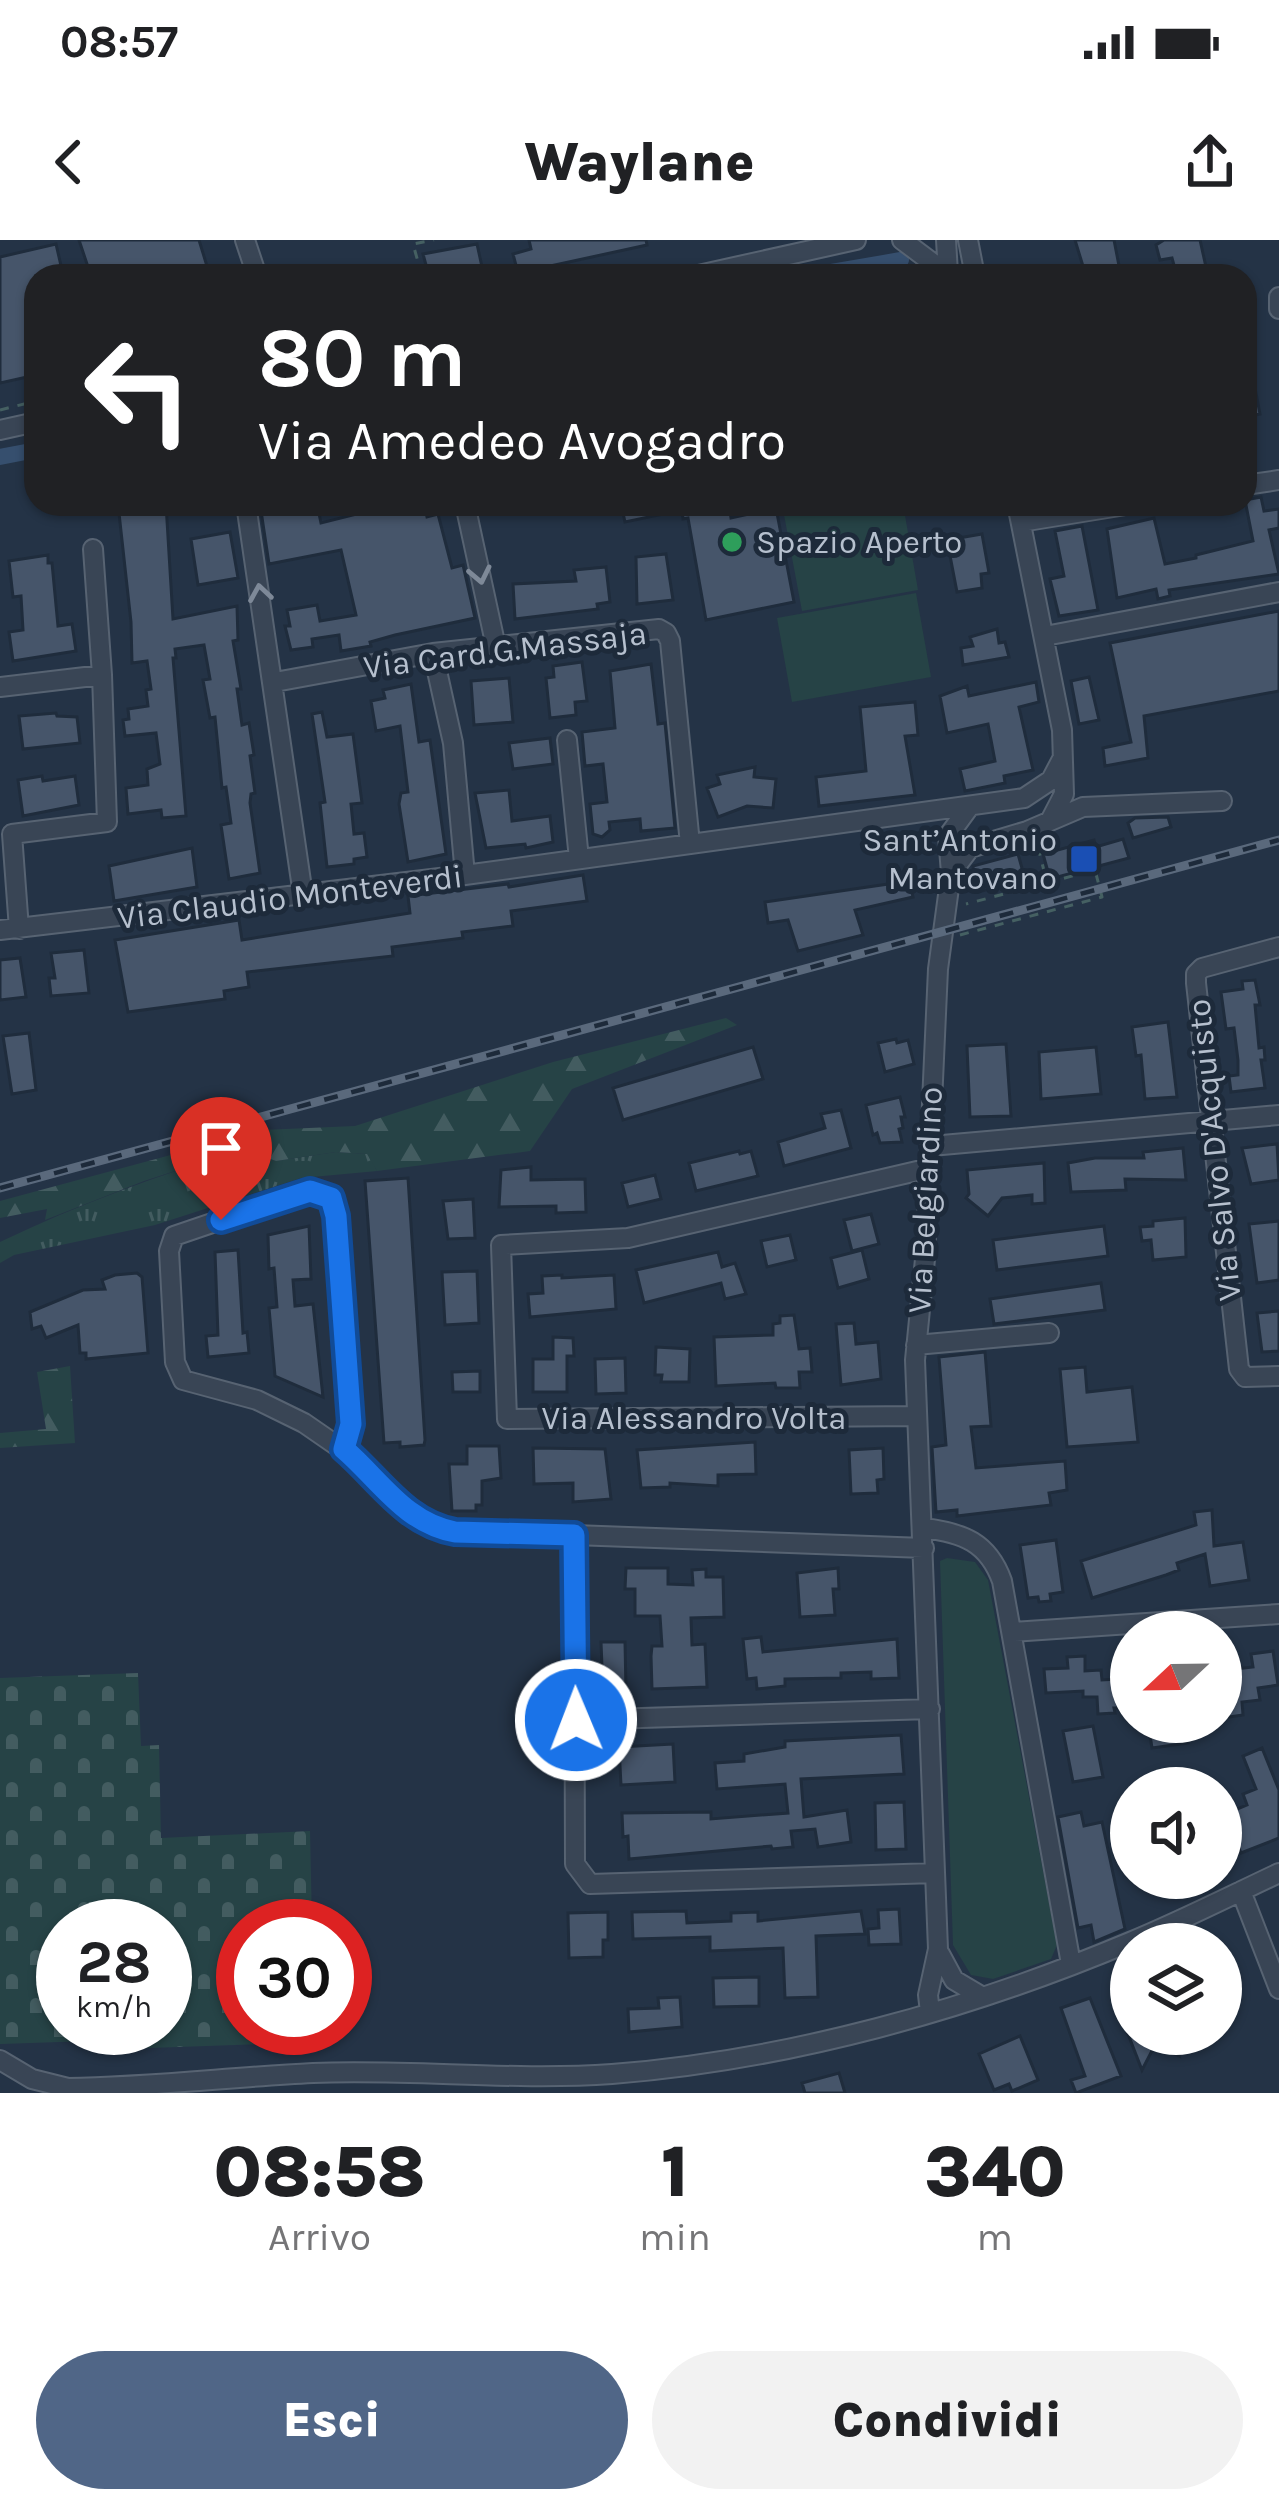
<!DOCTYPE html>
<html lang="it">
<meta charset="utf-8">
<style>
body{margin:0;font-family:Karla,sans-serif;background:#f2f2f2;color:#202124;height:100vh;display:flex;flex-direction:column;font-size:45px;white-space:nowrap}
*{box-sizing:border-box;margin:0}
p{font-size:39px;color:#757577}
.icon{flex:none;width:66px;height:66px;fill:none;stroke:currentColor;stroke-width:2;stroke-linecap:round;stroke-linejoin:round}
.map{position:relative;height:1853px;overflow:hidden}
.sheet{display:flex;flex-direction:column;background:#fff;flex:1}
.sheet>*{flex:none}
.top-card{position:absolute;left:24px;top:24px;width:1233px;height:252px;border-radius:36px;box-shadow:0 3px 9px #0004;background:#202124;color:#fff;overflow:hidden}
.needle{width:78px;rotate:248deg}
.buttons{position:absolute;left:1110px;top:1371px;display:grid;gap:24px}
.buttons a{display:grid;place-items:center;width:132px;height:132px;border-radius:50%;background:#fff;box-shadow:0 3px 9px #0004;font-size:60px}
.speed{position:absolute;left:36px;top:1659px;display:flex;gap:24px;font-size:60px;font-weight:700;text-align:center}
.speed>*{display:grid;place-content:center;width:156px;height:156px;border-radius:50%;background:#fff;box-shadow:0 3px 9px #0004;line-height:1}
.speed small{font-size:30px;font-weight:400}
.speed .limit{border:18px solid #d22;background:#fff;color:#111}
.pin{position:absolute;display:grid;place-items:center;width:102px;height:102px;color:#fff;margin:-123px -51px;border-radius:50% 50% 50% 0;rotate:-45deg;box-shadow:0 0 12px #0007}
.pin .icon{rotate:45deg}
.me{position:absolute;width:132px;margin:-66px;rotate:359deg;stroke-linejoin:round;filter:drop-shadow(0 0 9px #0008)}
.turn{display:flex;align-items:center;gap:42px;height:252px;padding:0 36px;font-size:54px}
.turn .icon{width:156px;height:156px;stroke-width:2.5}
.turn b{display:block;font-size:84px;line-height:102px}
.eta{display:flex;justify-content:space-evenly;align-items:center;height:204px;text-align:center}
.eta b{font-size:72px;font-weight:800;line-height:84px}
.action{display:flex;gap:24px;margin-top:auto;padding:24px 36px}
.action a{flex:1;height:138px;border-radius:72px;background:#506687;color:#fff;font-size:48px;font-weight:800;line-height:138px;text-align:center}
.action a+a{background:#f2f2f2;color:#202124}
.status{display:flex;justify-content:space-between;align-items:center;height:84px;padding:0 60px;background:#fff;direction:ltr}
.status svg{height:33px;fill:currentColor}
header{display:flex;justify-content:space-between;align-items:center;height:156px;padding:0 36px;background:#fff;font-size:54px;font-weight:800}
.map>svg:first-child{display:block}
.grass{fill:url(#grass-tufts)}
.forest{fill:url(#forest-firs)}
.cemetery{fill:url(#cemetery-stones);fill-rule:evenodd}
.park{fill:#264346}
.lines{fill:none;stroke-linecap:round;stroke-linejoin:round}
.canal{stroke:#364f6e;stroke-width:16}
.building{fill:#46556a;stroke:#1f2c3c;stroke-width:3}
.minor-casing{stroke:#576372;stroke-width:22}
.path{stroke:#456062;stroke-width:3;stroke-dasharray:9 9;stroke-linecap:butt}
.minor{stroke:#394555;stroke-width:18}
.rail-casing{stroke:#5a697c;stroke-width:9}
.rail{stroke:#1d2a3a;stroke-width:4.5;stroke-dasharray:14;stroke-linecap:butt}
.oneway{stroke:#7e8998}
.route-casing{stroke:#114b97;stroke-width:30}
.route{stroke:#1a73e8;stroke-width:21}
.leisure-dot{fill:#2e9e5b;stroke:#1d2a3a;stroke-width:4.5}
.transit-dot{fill:#1a4fb4;stroke:#1d2a3a;stroke-width:4.5}
.labels{text-anchor:middle;dominant-baseline:central;stroke-width:10;stroke-linejoin:round;paint-order:stroke}
.poi-label{font-size:33px;fill:#b6c0ce;stroke:#1d2a3a;text-anchor:start}
.street-label{font-size:33px;fill:#b6c0ce;stroke:#1d2a3a}
</style>
<div class="status"><b>08:57</b><svg viewBox="0 0 49 12"><path d="M0 12V9h3v3zM5 12V6h3v6zM10 12V3h3v9zM15 12V0h3v12zM26 1h20v11H26zM47 4h2v5h-2z"/></svg></div>
<header><svg class="icon" aria-label="back" viewBox="0 0 24 24"><path d="M15 5l-7 7 7 7"/></svg>Waylane<svg class="icon" aria-label="share" viewBox="0 0 24 24"><path d="M12 15V3M7 8l5-5 5 5M5 13v7h14v-7"/></svg></header>
<div class="map">
<svg width="1279" height="1853" viewBox="0 0 1279 1853">
<defs>
<pattern id="grass-tufts" width="24" height="20" patternUnits="userSpaceOnUse" patternTransform="scale(3)"><rect width="24" height="20" fill="#264346"/><path d="M3 7l-1-3M5 7V3M7 7l1-3M15 17l-1-3M17 17v-4M19 17l1-3" fill="none" stroke="#435c60"/></pattern>
<pattern id="forest-firs" width="22" height="20" patternUnits="userSpaceOnUse" patternTransform="scale(3)"><rect width="22" height="20" fill="#264346"/><path d="M5 1l3.5 6h-7zM16 11l3.5 6h-7z" fill="#435c60"/></pattern>
<pattern id="cemetery-stones" width="16" height="16" patternUnits="userSpaceOnUse" patternTransform="scale(3)"><rect width="16" height="16" fill="#264346"/><path d="M2 7V4a2 2 0 0 1 4 0v3zM10 15v-3a2 2 0 0 1 4 0v3z" fill="#435c60"/></pattern>
</defs>
<rect width="100%" height="100%" fill="#243346"/>
<path class="grass" d="M243 909 276 921 336 912 368 914 377 931 301 938 155 985 14 1015 0 1023V1002C79 964 160 935 243 909Z"/>
<path class="forest" d="M726 778 737 785 572 849 530 911 377 931 367 914 336 912 276 921 243 909 144 941 45 980 47 969 0 978V961L263 890 355 886 553 822Z
M70 1126 75 1203 0 1208V1193L46 1189 37 1132Z"/>
<path class="cemetery" d="M138 1433 141 1506 159 1505 161 1598 310 1591 312 1686H243V1788H315V1802L121 1809 119 1800 0 1804V1438ZM63 1686H165V1788H63Z"/>
<path class="park" d="M782 264H903L918 350 802 371Z
M916 353 931 437 792 462 777 378Z
M947 1318 975 1322 988 1340 1057 1705 1051 1719 993 1739 971 1735 953 1705 940 1321Z"/>
<g class="lines">
<path class="canal" d="M808 36 901 20
M0 217 36 210"/>
</g>
<path class="building" d="M79 0H199L210 36H166L164 29 143 36H91Z
M529 0H646L647 5 518 33 513 14 531 9Z
M1075 0H1114L1121 36H1086Z
M1164 0H1200L1208 36H1177L1172 18 1160 20 1156 5Z
M56 4 62 30 57 31 58 36H36V63L33 64 36 135 0 143V17Z
M477 4 484 36H429L423 14Z
M1245 128H1251L1260 174 1245 177Z
M1261 257 1264 271 1279 269V288L1269 290 1279 334 1169 350 1170 356 1158 359 1156 349 1117 358 1107 289 1154 278 1165 324 1196 318V315L1253 301 1245 260Z
M118 264H166L173 379 237 366 238 400 233 401 241 449H237L242 485 249 483 254 515 250 516 255 553 251 554 250 563 260 633 229 639 221 585 231 583 226 547 222 548 215 477 210 478 203 440 210 439 204 405 175 409 176 418H173L186 576 162 578 161 570 128 574 126 548 148 545 147 529 160 524 156 493 125 496 123 480 129 479 128 469 148 466 146 450 151 449 147 421 132 423 131 382Z
M260 264H317L321 283 365 272 363 264H393L394 269 424 264 427 277 438 274 452 328 463 325 475 378 395 395 370 402 371 406 341 411 339 395 312 399 313 407 291 410 285 386H290L287 370 317 365 320 381 356 375 341 310 269 324Z
M621 264H729L731 278 776 268 794 362 706 380 688 278 683 279 682 270 625 282Z
M1082 286 1098 370 1059 376 1050 339 1064 336 1055 291Z
M230 292 238 338 198 345 191 299Z
M982 294 989 333 981 334 982 348 957 352 947 300Z
M666 314 673 360 637 364 636 317Z
M48 315V323H52L58 386 72 384 76 411 13 421 9 392 23 390 21 356 13 357 9 321Z
M606 327 610 362 597 364 598 369 515 379 513 344 576 341 574 330Z
M1279 371V451L1144 476 1148 518 1105 526 1103 508 1131 502 1110 403Z
M997 389 999 403 1005 402 1009 417 963 425 961 408 973 406 970 397Z
M582 422 587 461 575 462 576 475 550 478 546 438 554 437 553 426Z
M651 424 658 484 665 483 675 588 641 591 640 579 609 582 610 590 602 597 593 594 590 564 607 562 603 524 585 526 582 492 615 488 610 431Z
M1089 437 1099 480 1079 484 1071 441Z
M509 438 513 482 474 485 471 441Z
M1036 442 1039 462 1019 467 1033 530 1004 536 1005 543 965 551 960 529 995 521 988 484 947 493 940 456 967 446 969 456Z
M411 444 419 502 430 500 446 614 408 622 399 564 401 553 408 552 400 486 376 491 371 461 385 458 383 450Z
M915 462 918 495 905 496 915 555 819 566 816 537 866 531 860 467Z
M322 472 327 497 353 494 362 563 351 564 354 594 364 593 367 617 354 619V624L327 627 320 563 325 562 312 474Z
M56 473 57 476 77 477 80 503 23 509 19 476Z
M550 498 553 524 513 529 509 503Z
M755 527 754 537 776 539 773 568 747 566 718 577 707 548 720 544 717 535Z
M42 536 43 541 75 536 79 565 23 576 18 540Z
M509 550 512 581 550 576 553 602 526 608 525 604 486 608 475 553Z
M1168 577 1171 587 1133 598 1128 583 1135 578Z
M1123 599 1129 618 1050 639 1043 614 1094 600 1096 607Z
M192 608 197 647 114 661 109 626Z
M1018 614 1025 639 978 652 973 626Z
M583 635 587 661 511 671 513 686 462 692 463 698 392 707 393 716 247 732 249 747 224 751 225 759 128 772 115 700 239 680 242 700 410 673 408 656 508 644 509 647Z
M909 641 913 657 855 670 863 695 798 711 788 680 768 683 765 662Z
M84 710 89 753 51 756 49 738H55L51 713Z
M20 718 26 757 0 760V720Z
M1255 740 1260 765H1255L1259 808 1264 807 1265 820H1261L1265 848 1231 852 1229 836 1238 835V820L1234 788 1226 789 1221 752 1243 749 1242 741Z
M1168 782 1177 857 1145 859 1141 815 1136 816 1132 787Z
M29 793 36 850 12 854 3 796Z
M896 799 897 803 908 800 914 824 885 832 878 803Z
M1006 804 1011 876 970 877 967 806Z
M753 807 763 839 623 880 613 848Z
M1096 807 1101 854 1041 859 1039 812Z
M900 857 905 877H901L903 888 899 889 902 902 880 903 877 893 873 895 866 865Z
M841 870 851 908 784 926 778 902 825 888 821 874Z
M1277 904 1279 940 1251 944 1242 908Z
M1183 908 1186 940 1125 939 1126 950 1071 952 1068 923 1095 918H1144L1143 912Z
M739 911 740 914 751 911 758 936 696 951 689 923Z
M1044 923 1045 963 1032 964V955L1002 958 988 976 966 958 969 954 967 930Z
M531 927V940L585 939 586 972 556 973V966L499 967 501 930Z
M655 935 661 959 628 967 622 943Z
M408 938 425 1200 424 1205 400 1207V1202L384 1203 365 941Z
M473 959 475 998 448 999 443 961Z
M871 974 879 1004 852 1011 844 980Z
M1185 978 1186 1017 1153 1020 1151 1000 1142 1001 1140 987 1153 986V981Z
M1279 981V1040L1257 1043 1249 984Z
M309 986 311 1039 293 1040 295 1066 313 1064 323 1157 275 1136 269 1068 277 1067 274 1028 269 1029 268 995Z
M1104 986 1108 1016 997 1030 993 1000Z
M790 995 796 1020 767 1027 761 1001Z
M238 1010 243 1093 247 1092 249 1113 208 1117 206 1096 218 1095 215 1012Z
M862 1010 869 1039 838 1048 831 1018Z
M718 1012 722 1027 735 1023 746 1054 725 1059 721 1043 644 1063 636 1030Z
M477 1031 479 1083 445 1085 442 1032Z
M137 1033 142 1037 148 1113 86 1119V1113H80L78 1085 46 1098 41 1086 32 1089 30 1072 83 1050 105 1049 102 1040 115 1035Z
M562 1035V1038L614 1035 616 1069 530 1077 528 1054 543 1053 542 1036Z
M1101 1043 1105 1070 994 1084 990 1059Z
M1279 1071V1111L1262 1112 1257 1073Z
M794 1075 799 1109 810 1108 812 1132H799L800 1148H776L775 1143 716 1146 714 1097 773 1095V1084L780 1083V1076Z
M854 1083 856 1104 878 1102 881 1139 841 1145 836 1084Z
M553 1097 573 1098 574 1116H567V1152H533V1119H553Z
M656 1107 690 1109 689 1142H661L662 1135H655Z
M985 1112 991 1186 971 1187 976 1228 1065 1221 1067 1250 1049 1253 1051 1265 957 1276V1270L936 1272 932 1207 946 1205 939 1117Z
M625 1118 626 1153 596 1154 595 1119Z
M1085 1127 1087 1152 1132 1147 1138 1202 1067 1207 1060 1129Z
M480 1131V1152H453L452 1132Z
M755 1202 756 1234 718 1235V1246L670 1243V1247L641 1248 637 1210Z
M467 1206H499L501 1238 482 1241V1265H476V1271H452L449 1224H467Z
M533 1208 605 1209 611 1259 573 1262V1243L534 1244Z
M883 1208 884 1239 877 1240 878 1253 851 1254 849 1210Z
M1212 1270 1214 1306 1243 1302 1249 1340 1210 1346 1205 1314 1177 1323 1179 1330 1166 1335 1092 1358 1081 1321 1196 1285 1194 1272Z
M1056 1300 1063 1352 1050 1354 1051 1361 1039 1362 1038 1357 1028 1358 1020 1305Z
M626 1328H668V1344L693 1345 692 1330 706 1329V1337H723L724 1377 691 1378 692 1405 705 1404 707 1447 652 1449 651 1416 652 1406H662L660 1376H635V1349H625Z
M838 1328 839 1349H833L835 1375 800 1377 797 1333Z
M761 1397 763 1412 897 1399 899 1438 871 1439V1432L841 1433V1438L785 1439V1446L757 1449 756 1438 747 1439 743 1399Z
M601 1402H625L626 1451 603 1452Z
M1273 1411 1278 1445 1258 1448 1260 1460 1242 1462 1243 1475 1222 1478 1221 1443 1236 1441 1235 1429 1253 1427 1251 1414Z
M1085 1416V1431L1101 1430 1102 1440 1118 1439 1120 1468H1114L1115 1473 1098 1474 1097 1457H1083V1451L1046 1453 1044 1429 1068 1428 1067 1417Z
M1148 1482H1185L1188 1503 1152 1508Z
M1093 1486 1103 1537 1073 1542 1063 1491Z
M901 1495 904 1534 801 1539 804 1577 847 1570 851 1602 818 1607 815 1589 791 1591 793 1607 772 1609 771 1606 629 1619 628 1596 623 1597 622 1573 711 1572V1579L788 1573 785 1544 717 1549 715 1523 744 1521V1514L785 1507V1501Z
M673 1504 675 1542 621 1545 619 1507Z
M1262 1508 1279 1550V1598L1241 1613 1225 1574 1247 1565 1243 1554 1256 1549 1243 1516Z
M904 1562 906 1609 876 1610 875 1563Z
M1081 1572 1084 1586 1102 1582 1125 1689 1094 1702 1091 1685 1078 1688 1058 1577Z
M899 1669 901 1704 869 1705 868 1689 879 1688 878 1670Z
M686 1671 687 1683 731 1681V1673L758 1672V1681L861 1671 865 1694 816 1696 818 1757 785 1758 783 1708 710 1711V1697L633 1699 632 1672Z
M608 1672V1700H603V1717L569 1718 568 1673Z
M759 1737V1766L714 1767 713 1738Z
M1131 1739V1792H1129L1113 1745Z
M680 1757 682 1787 629 1792 628 1769 659 1768 658 1758Z
M1090 1758 1121 1836 1076 1853 1071 1840 1085 1836 1061 1768Z
M1128 1794H1172L1179 1816 1155 1805 1142 1830Z
M1020 1796 1038 1840 1012 1851 1009 1844 994 1850 979 1814Z
M839 1833 845 1853H805L802 1843Z"/>
<g class="lines">
<defs>
<path id="minor" d="M245 0 257 36
M902 0 950 36
M946 0 948 33
M968 0 975 36
M694 36 856 0
M1279 57V69
M0 190 36 182
M1245 245 1279 240
M246 264 303 655
M465 264 496 407
M1017 264 1062 490 1064 554 1050 581
M1021 282 1132 264
M1045 396 1279 352
M433 413 453 503 465 635
M275 442 433 413 659 389 666 393 670 401 690 604
M0 447 102 435 93 309
M567 500 579 619
M951 633 970 608 1027 591 1083 567 1222 561
M19 689 12 594 107 582 102 435
M0 690 465 635 1024 558 1051 540 1062 519
M1279 707 1202 728 1196 734V743L1239 1129 1245 1137 1279 1136
M931 906 1279 875
M916 1105 1049 1093
M917 1176 507 1179 501 1005 628 998 930 928
M344 1209 351 1184 336 976 331 958 318 952 300 953 174 996 169 1011 175 1122 183 1140 257 1160 304 1183 359 1221 408 1273 438 1289 574 1295
M924 1288C963 1293 988 1302 1002 1341L1071 1724
M924 1308 574 1295 575 1624 590 1644 935 1633
M1012 1392 1279 1374
M576 1480 930 1469
M1241 1651 1279 1749
M940 1714 954 1740 981 1756
M930 1772 928 1755 938 1709 915 1120 925 1019 938 729 951 633 948 596 970 566
M0 1820 32 1839 68 1848C150 1847 231 1837 313 1833 413 1829 513 1841 612 1834 789 1820 968 1770 1130 1702 1181 1681 1230 1656 1279 1633"/>
</defs>
<use href="#minor" class="minor-casing"/>
<path class="path" d="M422 36 413 4 434 0
M0 170 36 161
M1038 607 1047 643
M960 695 1102 657 1095 630 966 664"/>
<use href="#minor" class="minor"/>
<defs>
<path id="rail" d="M0 948 1279 600"/>
</defs>
<use href="#rail" class="rail-casing"/>
<use href="#rail" class="rail"/>
</g>
<defs><path id="oneway-chevron" d="M-2-3.5L2.5 0L-2 3.5" fill="none" stroke-width="1.6" stroke-linecap="round" stroke-linejoin="round" transform="scale(3)"/></defs>
<g class="oneway">
<use href="#oneway-chevron" transform="translate(480 335) rotate(78)"/>
<use href="#oneway-chevron" transform="translate(260 353) rotate(-99)"/>
</g>
<g class="lines">
<defs>
<path id="route" d="M221 980 310 951 331 958 336 976 351 1184 344 1209C380 1240 405 1283 455 1292L574 1295 576 1480"/>
</defs>
<use href="#route" class="route-casing"/>
<use href="#route" class="route"/>
</g>
<circle class="leisure-dot" cx="732" cy="302" r="12"/>
<rect class="transit-dot" x="1069" y="604" width="30" height="30" rx="6"/>
<g class="labels">
<g class="poi-label">
<text x="756" y="302">Spazio Aperto</text>
<text x="1057" y="600" text-anchor="end">Sant’Antonio<tspan x="1057" dy="38">Mantovano</tspan></text>
</g>
<g class="street-label">
<text transform="translate(505 410) rotate(-7)">Via Card.G.Massaja</text>
<text transform="translate(290 657) rotate(-7)">Via Claudio Monteverdi</text>
<text transform="translate(1214 910) rotate(-96)">Via Salvo D'Acquisto</text>
<text transform="translate(925 960) rotate(-87)">Via Belgiardino</text>
<text x="694" y="1178">Via Alessandro Volta</text>
</g>
</g>
</svg>
<div class="buttons">
<a><svg class="needle" viewBox="-14 -14 28 28"><path d="M0-13l5 13h-10z" fill="#e53935"/><path d="M0 13l5-13h-10z" fill="#757577"/></svg></a>
<a><svg class="icon" aria-label="sound" viewBox="0 0 24 24"><path d="M4 9h4l5-4v14l-5-4H4zM17 9q2 3 0 6"/></svg></a>
<a><svg class="icon" aria-label="layers" viewBox="0 0 24 24"><path d="M12 4l9 5-9 5-9-5zM3 14l9 5 9-5"/></svg></a>
</div>
<div class="speed"><div>28<small>km/h</small></div><div class="limit">30</div></div>
<div class="pin" style="left:221px;top:980px;background:#d93025"><svg class="icon" aria-label="arrive" viewBox="0 0 24 24"><path d="M6 21V4h12l-3 4 3 4H6"/></svg></div>
<svg class="me" style="left:576px;top:1480px" viewBox="-20 -20 40 40"><circle r="17" fill="#1a73e8" stroke="#fff" stroke-width="3"/><path d="M0-11L8 9 0 5-8 9z" fill="#fff"/></svg>
<div class="top-card">
<div class="turn"><svg class="icon" aria-label="left" viewBox="0 0 24 24"><path d="M17 20v-9H6M10 6l-5 5 5 5"/></svg><div><b>80 m</b>Via Amedeo Avogadro</div></div>
</div>
</div>
<section class="sheet">
<div class="eta">
<div><b>08:58</b><p>Arrivo</p></div>
<div><b>1</b><p>min</p></div>
<div><b>340</b><p>m</p></div>
</div>
<div class="action"><a>Esci</a><a>Condividi</a></div>
</section>
